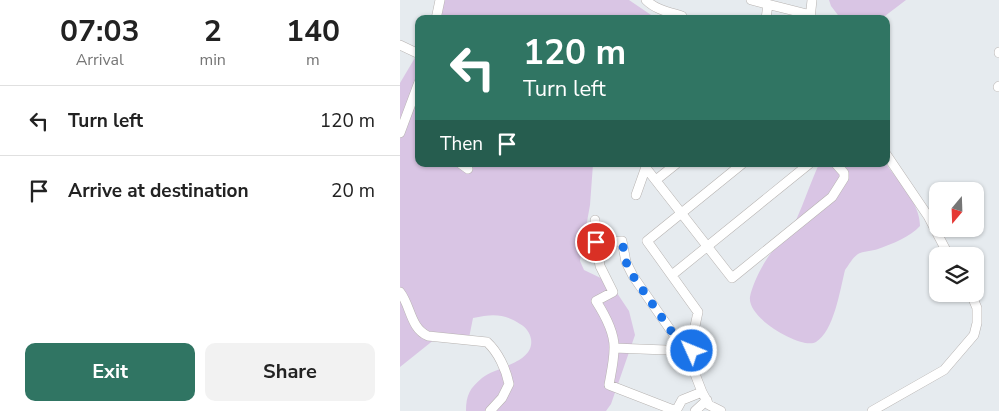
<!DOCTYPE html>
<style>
body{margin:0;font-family:"Nunito Sans",sans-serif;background:#f2f2f2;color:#222;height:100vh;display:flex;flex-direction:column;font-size:19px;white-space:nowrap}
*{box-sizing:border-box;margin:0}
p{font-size:16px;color:#767676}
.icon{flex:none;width:28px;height:28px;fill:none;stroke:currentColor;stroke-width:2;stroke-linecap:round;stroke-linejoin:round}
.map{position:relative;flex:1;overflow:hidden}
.panel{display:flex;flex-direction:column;background:#fff;width:400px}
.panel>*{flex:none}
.guide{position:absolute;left:15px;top:15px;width:475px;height:152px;border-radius:10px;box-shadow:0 1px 4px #0004;background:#307563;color:#fff;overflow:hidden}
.needle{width:32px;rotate:199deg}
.fabs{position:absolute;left:529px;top:182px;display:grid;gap:10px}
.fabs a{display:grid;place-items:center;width:55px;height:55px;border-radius:10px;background:#fff;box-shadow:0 1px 4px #0004;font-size:25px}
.pin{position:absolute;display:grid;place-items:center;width:42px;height:42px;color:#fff;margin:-21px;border:2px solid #fff;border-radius:50%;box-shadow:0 1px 5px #0007}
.me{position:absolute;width:55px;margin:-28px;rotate:314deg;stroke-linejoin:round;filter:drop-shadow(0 0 4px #0008)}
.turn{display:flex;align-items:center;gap:18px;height:105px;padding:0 25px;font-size:22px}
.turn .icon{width:65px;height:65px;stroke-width:2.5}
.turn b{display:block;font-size:35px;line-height:42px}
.then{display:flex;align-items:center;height:48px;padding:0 25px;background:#0003;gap:10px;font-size:19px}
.eta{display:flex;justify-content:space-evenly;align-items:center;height:85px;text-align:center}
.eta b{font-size:30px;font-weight:700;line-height:35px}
.primary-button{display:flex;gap:10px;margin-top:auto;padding:10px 25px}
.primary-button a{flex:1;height:58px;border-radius:10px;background:#307563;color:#fff;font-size:20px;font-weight:700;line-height:58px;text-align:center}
.primary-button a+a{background:#f2f2f2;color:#222}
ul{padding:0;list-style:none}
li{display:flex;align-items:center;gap:15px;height:70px;padding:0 25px;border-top:1px solid #e0e0e0}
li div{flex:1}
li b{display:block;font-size:19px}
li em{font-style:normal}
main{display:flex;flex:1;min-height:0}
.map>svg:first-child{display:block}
.green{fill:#d9c5e4}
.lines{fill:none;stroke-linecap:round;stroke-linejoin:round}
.minor-casing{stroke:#b7b3b1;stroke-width:10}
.minor{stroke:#fff;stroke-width:9}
.route{stroke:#1a73e8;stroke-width:9;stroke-dasharray:0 16.2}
</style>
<main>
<section class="panel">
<div class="eta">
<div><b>07:03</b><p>Arrival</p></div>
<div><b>2</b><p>min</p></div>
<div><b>140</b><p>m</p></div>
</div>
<ul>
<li><svg class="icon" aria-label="left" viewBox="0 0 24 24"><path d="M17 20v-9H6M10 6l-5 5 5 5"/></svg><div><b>Turn left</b></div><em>120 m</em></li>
<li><svg class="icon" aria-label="arrive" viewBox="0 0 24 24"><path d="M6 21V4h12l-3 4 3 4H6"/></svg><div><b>Arrive at destination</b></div><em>20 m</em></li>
</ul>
<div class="primary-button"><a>Exit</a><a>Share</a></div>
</section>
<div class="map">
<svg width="599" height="411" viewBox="0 0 599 411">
<rect width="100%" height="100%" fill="#e6ebef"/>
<path class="green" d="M38 0H229L257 19H30Z
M429 0H506L481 19H441L431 6Z
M19 51V164H193L190 205 180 261 184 270 207 281 217 293 229 311 235 335 211 404 206 411H66C66 395 70 388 82 378 95 367 135 363 131 339 130 333 126 327 120 324 103 313 92 314 73 318L69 338 40 335 0 367V83Z
M419 164H486C499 182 520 203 520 226 510 237 492 244 478 249 472 251 463 251 458 254 452 258 449 265 445 270 440 290 434 331 416 342 403 350 347 319 350 297 352 285 363 263 371 253 378 245 386 241 391 231 402 209 409 186 419 164Z"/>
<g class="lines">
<defs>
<path id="minor" d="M246 0C256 10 269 12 282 16
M351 0 411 15
M36 19 40 0
M366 19 368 4
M410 19 412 0
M0 45 19 54
M599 52V53
M598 87 599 86
M0 133 19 82
M486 154 528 216 549 256
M61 164 68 169
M246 168 332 278 432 197 444 178V173L436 164
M256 180 276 164
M236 195 247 164
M195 220 196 242 200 266 213 292 196 301C205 315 215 333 214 349 214 361 211 373 209 385L276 411 282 400 302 392
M196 242 222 241 226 262 233 276 276 338 292 351
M272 275 409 164
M0 292C11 306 10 328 28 336L87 342C98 352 106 369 109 384L102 398 90 411
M214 348 292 351
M295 411 307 400
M321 411 309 405 302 392 295 374 291 345 298 312 247 241 342 164
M472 411 544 370 574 335 577 323V308L571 294"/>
</defs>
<use href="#minor" class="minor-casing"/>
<use href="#minor" class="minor"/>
</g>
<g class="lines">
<path class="route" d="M196 242 222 241 226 262 233 276 276 338 292 351"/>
</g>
</svg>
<div class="fabs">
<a><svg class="needle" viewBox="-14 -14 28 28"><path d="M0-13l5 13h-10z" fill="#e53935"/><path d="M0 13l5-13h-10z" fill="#767676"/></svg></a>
<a><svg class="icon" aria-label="layers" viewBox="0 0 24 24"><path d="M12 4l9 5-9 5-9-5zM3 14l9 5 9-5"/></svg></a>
</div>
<div class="pin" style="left:196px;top:242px;background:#d93025"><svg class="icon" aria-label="arrive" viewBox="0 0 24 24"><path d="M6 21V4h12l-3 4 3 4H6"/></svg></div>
<svg class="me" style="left:292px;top:351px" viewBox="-20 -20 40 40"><circle r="17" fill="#1a73e8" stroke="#fff" stroke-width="3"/><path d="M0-11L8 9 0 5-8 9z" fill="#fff"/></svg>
<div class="guide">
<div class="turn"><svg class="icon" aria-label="left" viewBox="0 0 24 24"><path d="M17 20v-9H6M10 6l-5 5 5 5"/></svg><div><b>120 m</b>Turn left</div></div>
<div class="then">Then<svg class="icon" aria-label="arrive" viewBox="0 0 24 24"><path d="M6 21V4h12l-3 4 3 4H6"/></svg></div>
</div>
</div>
</main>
